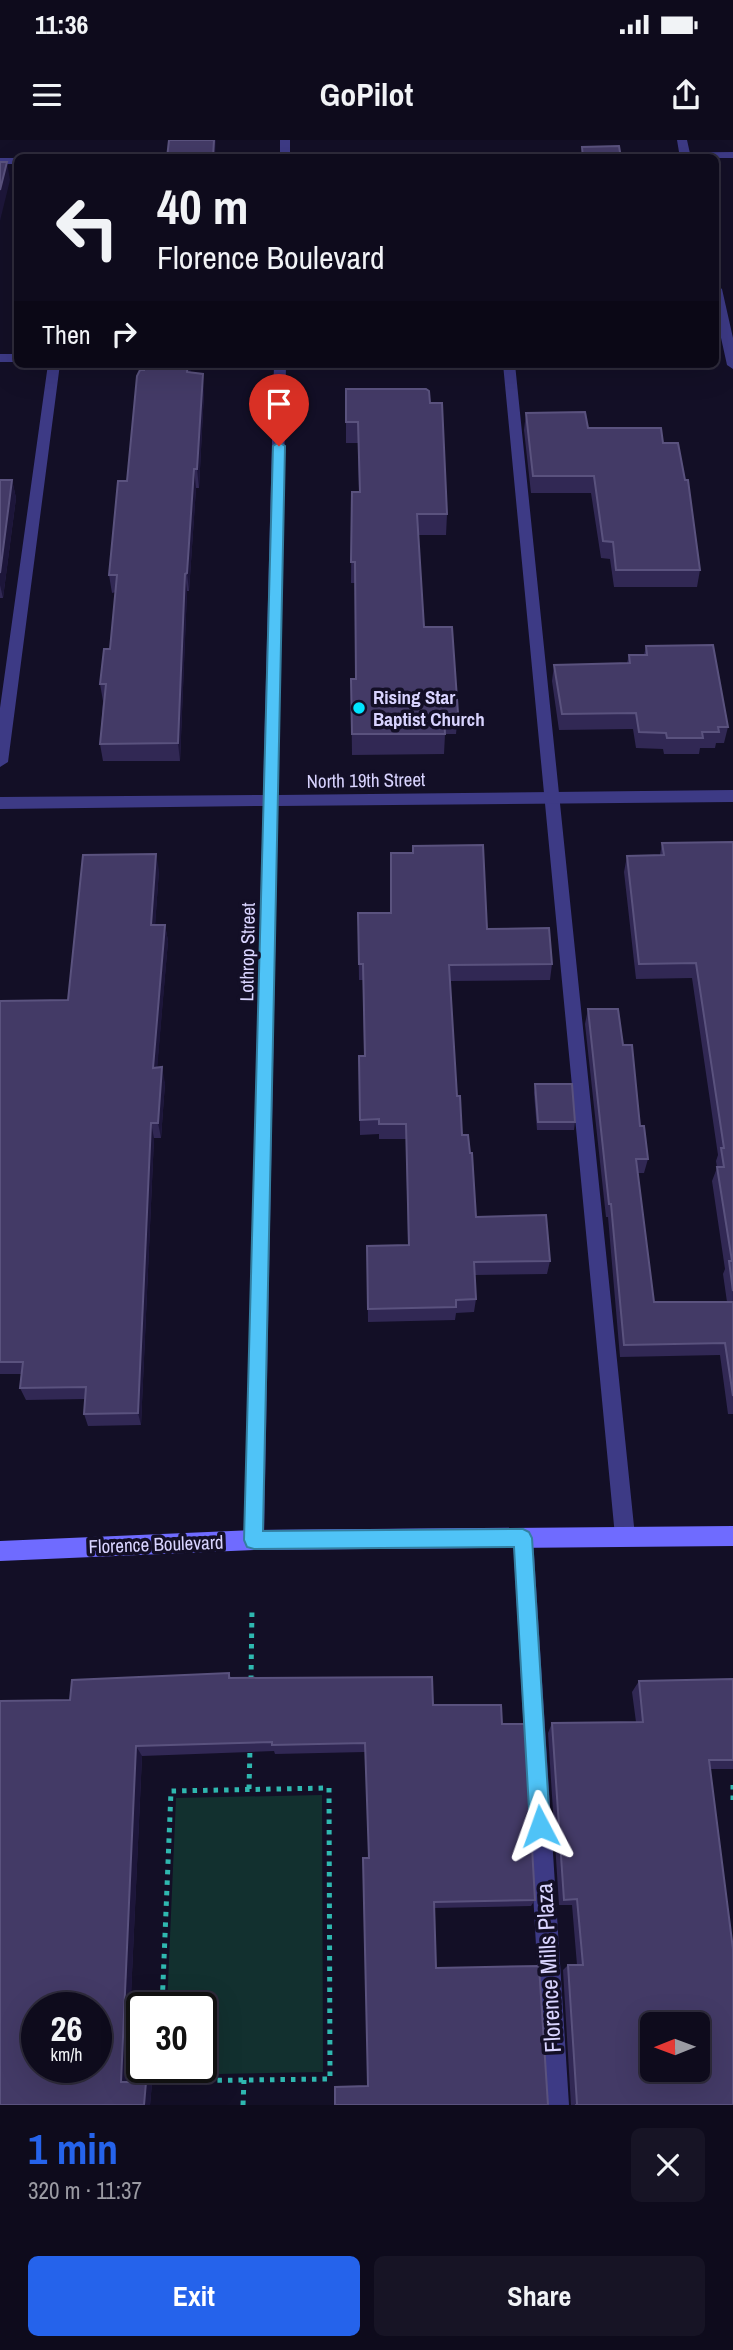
<!DOCTYPE html>
<meta charset="utf-8">
<style>
body{margin:0;font-family:"Archivo Narrow",sans-serif;background:#171425;color:#f1f3f6;height:100vh;display:flex;flex-direction:column;font-size:26px;white-space:nowrap}
*{box-sizing:border-box;margin:0}
p{font-size:23px;color:#9b9ba3}
.icon{flex:none;width:38px;height:38px;fill:none;stroke:currentColor;stroke-width:2;stroke-linecap:round;stroke-linejoin:round}
.map{position:relative;height:1965px;overflow:hidden}
.drawer{display:flex;flex-direction:column;background:#0e0b1c;flex:1}
.drawer>*{flex:none}
.guide{position:absolute;left:14px;top:14px;width:705px;height:214px;border-radius:10px;box-shadow:0 7px 28px #0002,0 0 0 2px #2e2b3b;background:#0e0b1c;color:#f1f3f6;overflow:hidden}
.needle{width:46px;rotate:269deg}
.controls{position:absolute;left:640px;top:1872px;display:grid;gap:14px}
.controls a{display:grid;place-items:center;width:70px;height:70px;border-radius:10px;background:#0e0b1c;box-shadow:0 7px 28px #0002,0 0 0 2px #2e2b3b;font-size:35px}
.speed{position:absolute;left:21px;top:1852px;display:flex;gap:14px;font-size:35px;font-weight:700;text-align:center}
.speed>*{display:grid;place-content:center;width:91px;height:91px;border-radius:50%;background:#0e0b1c;box-shadow:0 7px 28px #0002,0 0 0 2px #2e2b3b;line-height:1}
.speed small{font-size:18px;font-weight:400}
.speed .limit{border:4px solid #111;border-radius:10px;background:#fff;color:#111}
.pin{position:absolute;display:grid;place-items:center;width:60px;height:60px;color:#fff;margin:-72px -30px;border-radius:50% 50% 50% 0;rotate:-45deg;box-shadow:0 0 7px #0007}
.pin .icon{rotate:45deg}
.me{position:absolute;width:77px;margin:-38px;rotate:356deg;stroke-linejoin:round;filter:drop-shadow(0 0 5px #0008)}
.turn{display:flex;align-items:center;gap:24px;height:147px;padding:0 28px;font-size:32px}
.turn .icon{width:91px;height:91px;stroke-width:2.5}
.turn b{display:block;font-size:49px;line-height:60px}
.then{display:flex;align-items:center;height:66px;padding:0 28px;background:#0003;gap:14px;font-size:26px}
.round{display:grid;place-items:center;flex:none;width:74px;height:74px;border-radius:10px;background:#171425}
.overview{display:flex;align-items:center;justify-content:space-between;height:119px;padding:0 28px}
h1{font-size:42px;font-weight:800;line-height:52px;color:#2563eb}
.primary-button{display:flex;gap:14px;margin-top:auto;padding:14px 28px}
.primary-button a{flex:1;height:80px;border-radius:10px;background:#2563eb;color:#fff;font-size:28px;font-weight:800;line-height:80px;text-align:center}
.primary-button a+a{background:#171425;color:#f1f3f6}
.status{display:flex;justify-content:space-between;align-items:center;height:49px;padding:0 35px;background:#0e0b1c;direction:ltr}
.status svg{height:19px;fill:currentColor}
header{display:flex;justify-content:space-between;align-items:center;height:91px;padding:0 28px;background:#0e0b1c;font-size:32px;font-weight:800}
.map>svg:first-child{display:block}
.green{fill:#12302f}
.lines{fill:none;stroke-linecap:round;stroke-linejoin:round}
.path{stroke:#2fb8b0;stroke-width:5;stroke-dasharray:4.5 6;stroke-linecap:butt}
.lane{fill:#3d3a85;fill-rule:evenodd}
.street{fill:#3d3a85;fill-rule:evenodd}
.secondary{fill:#6f6bff;fill-rule:evenodd}
.wall{fill:#312854}
.shaded-wall{fill:#1d163a}
.building{fill:#433a66;stroke:#5a527e;stroke-width:2;fill-rule:evenodd}
.route{fill:#4fc3f7;stroke:#337fa1;stroke-width:2}
.poi-dot{fill:#00e5ff;stroke:#130f26;stroke-width:2.5}
.labels{text-anchor:middle;dominant-baseline:central;stroke-width:7;stroke-linejoin:round;paint-order:stroke}
.poi-label{font-size:19px;font-weight:bold;fill:#d9d4ff;stroke:#130f26;text-anchor:start}
.street-label{font-size:19px;fill:#d9d4ff;stroke:#130f26}
.near-street-label{font-size:23px;fill:#d9d4ff;stroke:#130f26}
</style>
<div class="status"><b>11:36</b><svg viewBox="0 0 49 12"><path d="M0 12V9h3v3zM5 12V6h3v6zM10 12V3h3v9zM15 12V0h3v12zM26 1h20v11H26zM47 4h2v5h-2z"/></svg></div>
<header><svg class="icon" aria-label="menu" viewBox="0 0 24 24"><path d="M4 6h16M4 12h16M4 18h16"/></svg>GoPilot<svg class="icon" aria-label="share" viewBox="0 0 24 24"><path d="M12 15V3M7 8l5-5 5 5M5 13v7h14v-7"/></svg></header>
<div class="map">
<svg width="733" height="1965" viewBox="0 0 733 1965">
<rect width="100%" height="100%" fill="#130f26"/>
<path class="green" d="M322 1655 323 1932 164 1935V1927H201V1867H167L176 1658Z"/>
<g class="lines">
<path class="path" d="M251 1540 252 1468
M733 1645V1663
M249 1649 250 1608
M159 1927 158 1941 330 1939 329 1648 171 1651 162 1867
M243 1965 244 1940"/>
<path class="lane" d="M733 12V18H418L423 15Z
M0 18H18V24H0Z
M48 224H60L8 622 0 627V568Z
M503 224H515L635 1396 632 1403 625 1406 618 1403 615 1396Z"/>
<path class="street" d="M280 0H290V18H280Z
M677 0H687L691 18H680Z
M716 145 722 149 733 198V229L727 225 716 175Z
M0 214H18V222H0Z
M274 224H286L278 655 733 650V662L278 666 264 1400 261 1407 254 1410 247 1407 244 1400 263 666 0 669V657L263 655Z
M523 1388 530 1391 533 1398 569 1965H545L513 1398 516 1391Z"/>
<path class="secondary" d="M733 1386V1406L254 1410 0 1421V1401L254 1390Z"/>
</g>
<path class="wall" d="M144 224H191L190 232 204 252 199 348H196L189 451H187L180 621H103L100 604 103 561 100 544 110 509 116 452 112 453 109 435 127 341Z
M346 249 430 263 447 374 446 395H418L424 487 458 573 456 594H445L444 614 352 615 351 539H356V443H351L352 352H359L358 303H346Z
M526 273 588 288 663 303 700 430 697 447H614L610 419 601 418 591 353H531L524 290Z
M0 340H12L16 358 3 458H0Z
M646 506 728 587 724 603H716L715 608H700L699 614H664L663 609 636 608 633 589 559 590 552 541 554 525 627 523 629 515H644Z
M733 702V1274H728L720 1215 620 1217 608 1077H606L585 884 588 869 623 905 640 986 648 1019 644 1033H638L654 1162H727L723 1134 725 1129 712 1041 717 1028 716 1021 718 1015 692 838 636 839 624 732 627 716 660 715 662 703Z
M413 706 487 789 552 824 550 840 450 841 457 956 462 995 470 1013 476 1077 550 1121 547 1134 475 1135 476 1159 474 1172 456 1173 455 1180 368 1182 367 1106H408L406 999H379V994L360 995 359 916H364L363 840H359L358 773H391L412 713Z
M159 730 155 785H165L168 801 157 927 165 943 161 998H154L141 1285 88 1286 84 1274 85 1259 26 1260 20 1248 21 1234H0V861L68 860Z
M535 944 575 982 574 990H537L534 953Z
M229 1533 231 1538 433 1565 502 1584 535 1760 531 1766 434 1768 368 1946 369 1718 365 1612 275 1614 274 1611 142 1616 127 1942H146L152 1943 150 1965H0L70 1560Z
M733 1539V1629H710L733 1965H571L563 1830 568 1825H577L572 1765H559L548 1593 552 1583 636 1582 632 1552 639 1541Z"/>
<path class="shaded-wall" d="M214 0H216L215 18H213Z
M7 22 10 40 0 81V50Z
M188 224H191L189 250 187 232Z
M203 234 204 252 199 348 197 329Z
M194 329 196 348 189 451 187 433Z
M12 340 16 358 3 458 0 445V433Z
M185 434 187 451 180 621 178 603Z
M156 714 159 730 154 801 151 785Z
M165 785 168 801 156 943 153 928Z
M162 927 165 943 161 998 158 983Z
M151 983 154 998 141 1285 138 1273Z
M136 1606 142 1616 127 1944 121 1942Z
M146 1942 152 1943 150 1965H144Z"/>
<path class="building" d="M169 0H214L213 18H167Z
M619 6 621 18H583L582 7Z
M0 22H7L0 50Z
M144 224H188L187 232 203 234 197 329H194L187 433 185 434 178 603 100 604 106 544H100L104 509H110L117 435H109L118 341H127L137 236 140 230H144Z
M346 249H426L429 251 430 263H442L447 374H417L424 487H452L458 573 444 574 445 594H352L351 539H356L355 422H351L352 352H360L358 282H346Z
M585 272 588 288H661L663 303H678L685 340H688L700 430H616L613 402 603 401 594 336H533L526 273Z
M0 340H12L0 433Z
M713 505 728 587H718L719 592H702L703 598H667L666 593 639 592 636 573 562 574 554 525 630 523 629 515H647L646 506Z
M733 702V1151L729 1121H732L717 1027H724L721 1008H724L696 823 639 824 627 716 664 715 662 703Z
M483 705 487 789 549 788 552 824 449 825 457 956H460L462 995H468L470 1013H472L476 1077 546 1075 550 1121 474 1122 476 1159 456 1160V1167L368 1169 367 1106 409 1105 406 984H379V979L360 980 359 916H365L363 824H359L358 773H391V713H413V706Z
M156 714 151 785H165L153 928 162 927 158 983H151L138 1273 84 1274 86 1247 20 1248 23 1222H0V861L68 860 83 715Z
M588 869H618L623 905H632L640 986H644L648 1019H636L654 1162H733V1256L725 1203 624 1205 611 1064H609Z
M535 944H572L575 982H538Z
M229 1533V1538L432 1537 433 1565H501L502 1584H525L535 1760 434 1762 436 1828 539 1826 548 1965H335V1947L368 1946 363 1718H369L365 1603 272 1605V1602L136 1606 121 1942H146L144 1965H0V1561L70 1560 72 1540ZM37 1867H96V1927H37Z
M733 1539V1620H709L733 1809V1965H576L577 1964 568 1825H583L577 1759 564 1760 552 1583 643 1582 639 1541ZM653 1885H698V1930H653Z"/>
<path class="route" d="M279 302 285 306 263 1391 523 1389 529 1392 532 1398 550 1686 547 1693 540 1696 533 1693 530 1686 514 1407 254 1409 247 1407 244 1400 273 306Z"/>
<circle class="poi-dot" cx="359" cy="568" r="7"/>
<g class="labels">
<g class="poi-label">
<text x="373" y="557">Rising Star<tspan x="373" dy="22">Baptist Church</tspan></text>
</g>
<g class="street-label">
<text transform="translate(366 640) rotate(-1)">North 19th Street</text>
<text transform="translate(247 812) rotate(-89)">Lothrop Street</text>
<text transform="translate(156 1404) rotate(-2)">Florence Boulevard</text>
</g>
<g class="near-street-label">
<text transform="translate(548 1828) rotate(-93)">Florence Mills Plaza</text>
</g>
</g>
</svg>
<div class="controls">
<a><svg class="needle" viewBox="-14 -14 28 28"><path d="M0-13l5 13h-10z" fill="#e53935"/><path d="M0 13l5-13h-10z" fill="#9b9ba3"/></svg></a>
</div>
<div class="speed"><div>26<small>km/h</small></div><div class="limit">30</div></div>
<div class="pin" style="left:279px;top:306px;background:#d93025"><svg class="icon" aria-label="arrive" viewBox="0 0 24 24"><path d="M6 21V4h12l-3 4 3 4H6"/></svg></div>
<svg class="me" style="left:540px;top:1686px" viewBox="-20 -20 40 40"><path d="M0-17L14 15 0 8-14 15z" fill="#4fc3f7" stroke="#fff" stroke-width="4"/></svg>
<div class="guide">
<div class="turn"><svg class="icon" aria-label="left" viewBox="0 0 24 24"><path d="M17 20v-9H6M10 6l-5 5 5 5"/></svg><div><b>40 m</b>Florence Boulevard</div></div>
<div class="then">Then<svg class="icon" aria-label="right" viewBox="0 0 24 24"><path d="M7 20v-9h11M14 6l5 5-5 5"/></svg></div>
</div>
</div>
<section class="drawer">
<div class="overview"><div><h1>1 min</h1><p>320 m · 11:37</p></div><a class="round"><svg class="icon" aria-label="close" viewBox="0 0 24 24"><path d="M6 6l12 12M18 6L6 18"/></svg></a></div>
<div class="primary-button"><a>Exit</a><a>Share</a></div>
</section>
